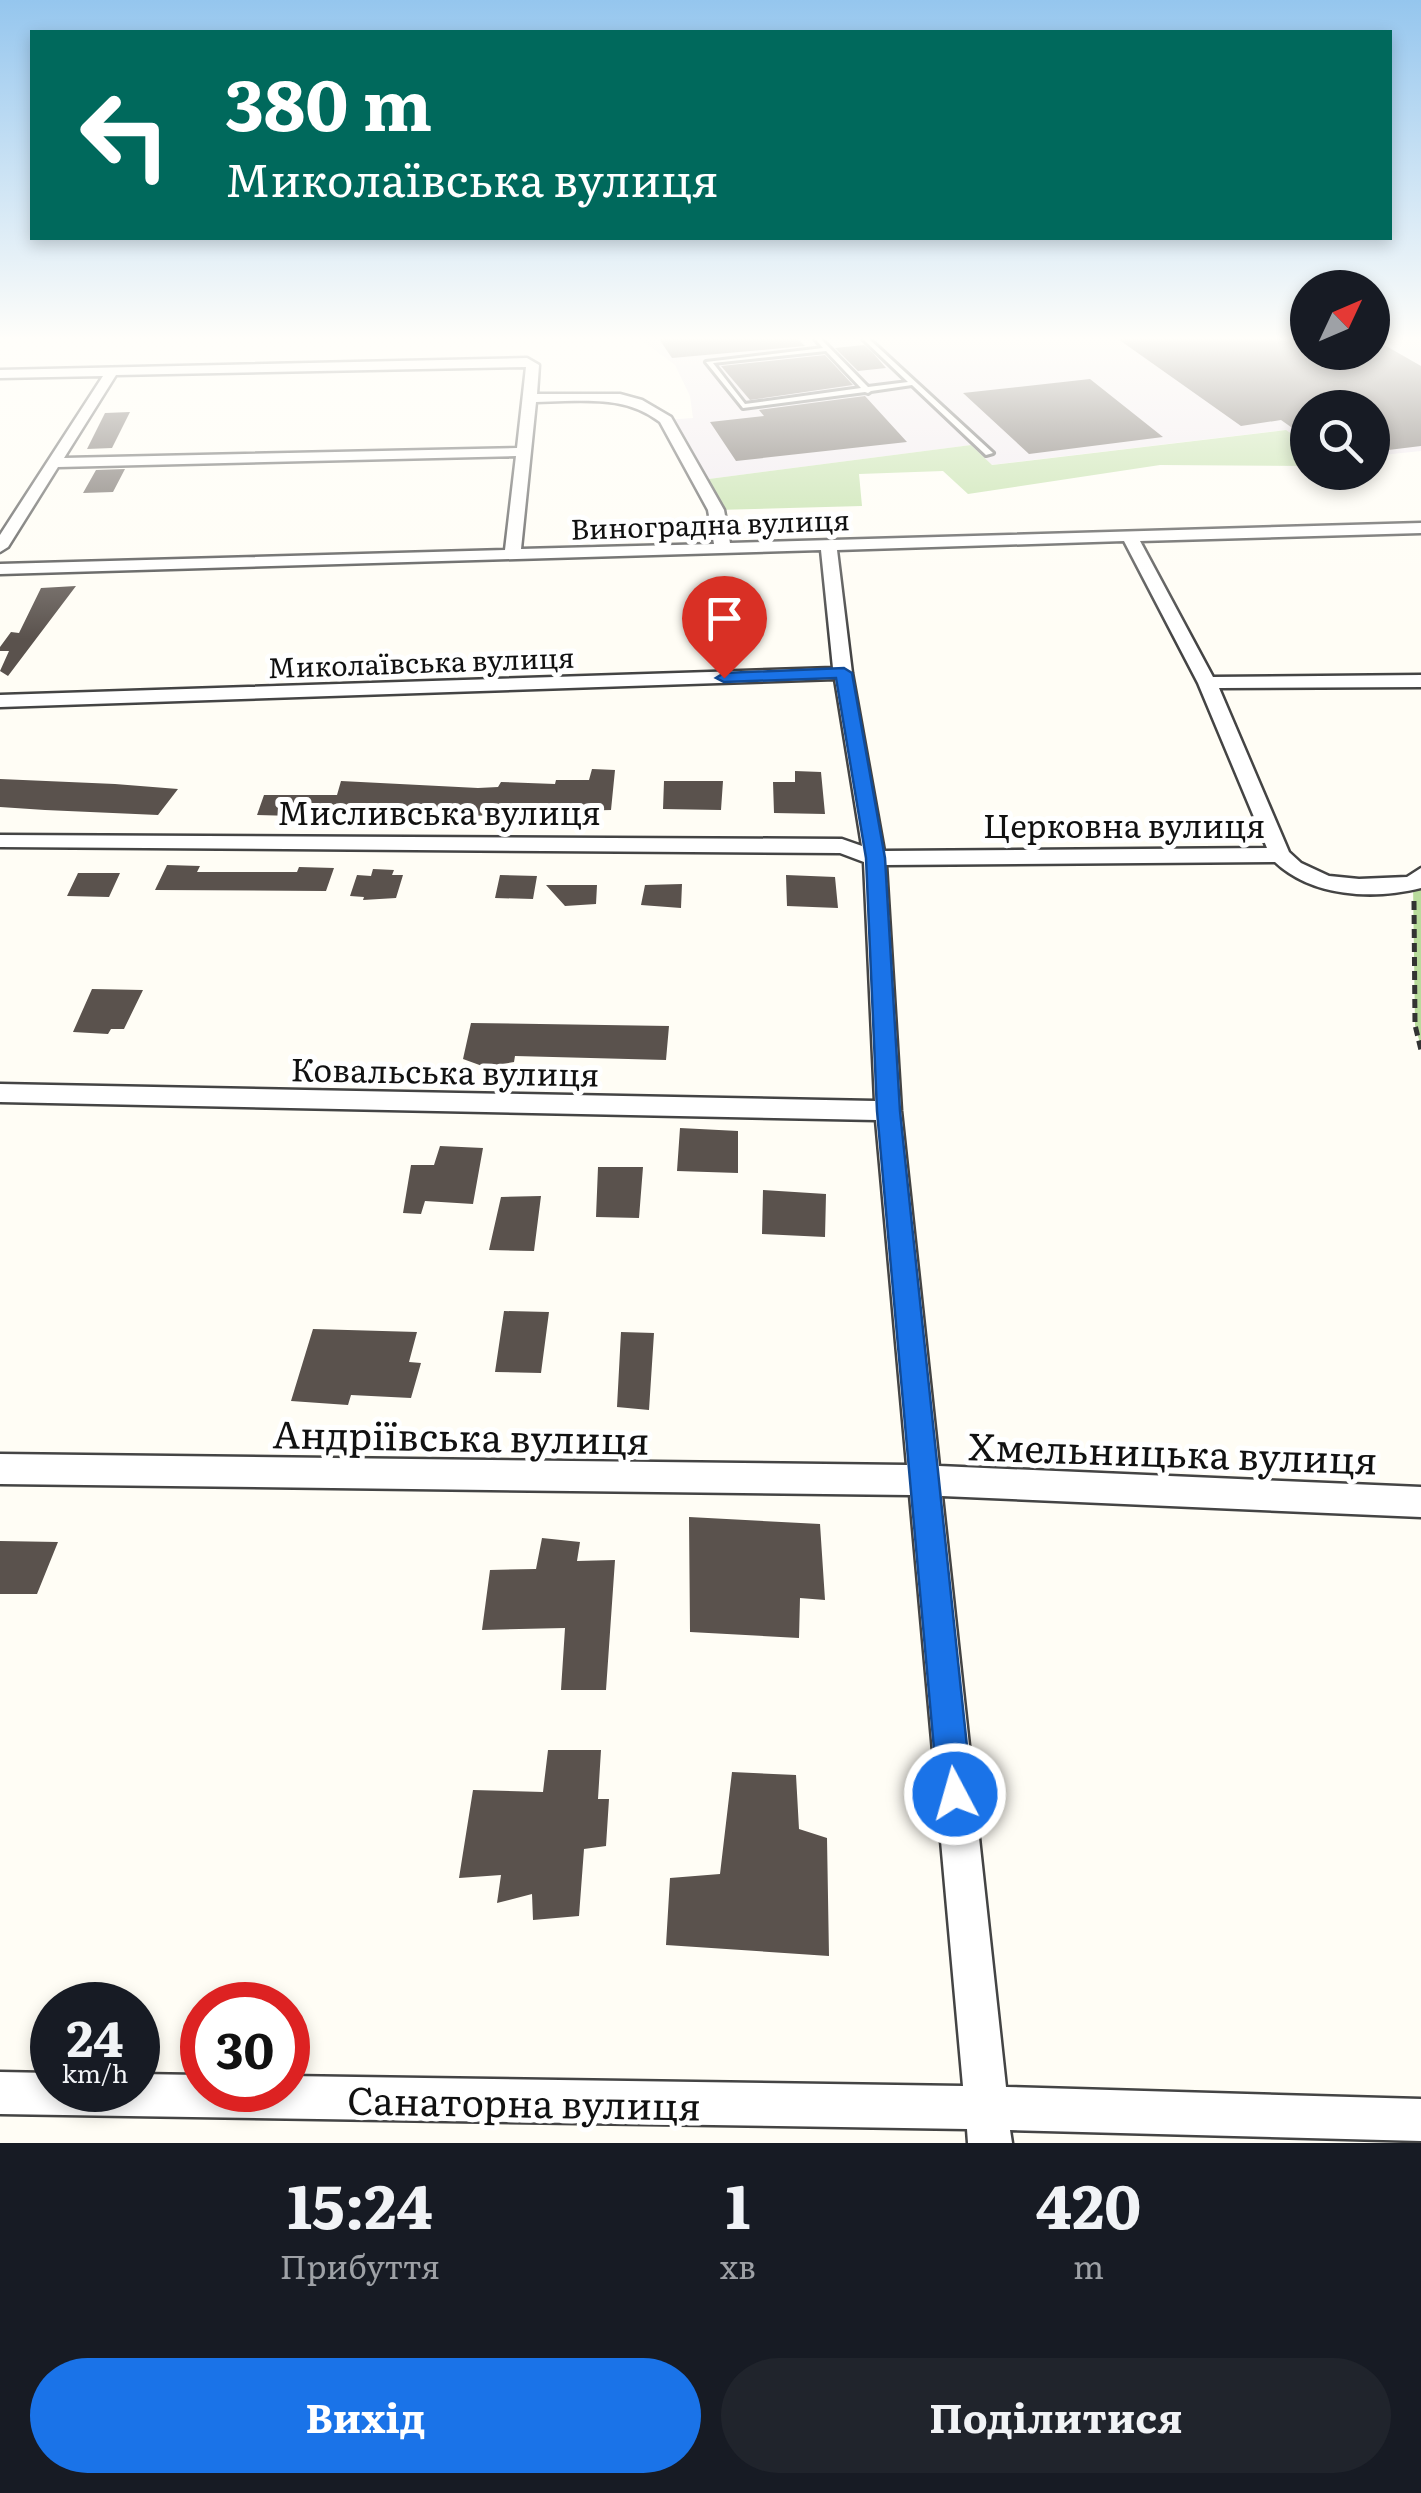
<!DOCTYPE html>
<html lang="uk">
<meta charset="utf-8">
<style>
body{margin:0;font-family:Literata,serif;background:#20242c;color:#f1f3f6;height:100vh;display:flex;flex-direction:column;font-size:38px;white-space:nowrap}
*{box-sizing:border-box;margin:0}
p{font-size:32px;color:#9ea1a6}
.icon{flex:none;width:55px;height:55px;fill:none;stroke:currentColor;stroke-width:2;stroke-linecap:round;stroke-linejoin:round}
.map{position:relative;height:2143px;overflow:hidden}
.details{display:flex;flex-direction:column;background:#171b24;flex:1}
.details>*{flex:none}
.top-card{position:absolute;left:30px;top:30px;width:1362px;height:210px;border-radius:0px;box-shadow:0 5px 15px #0003;background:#00695c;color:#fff;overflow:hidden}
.needle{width:65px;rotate:46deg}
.tools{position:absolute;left:1290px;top:270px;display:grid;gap:20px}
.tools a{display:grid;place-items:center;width:100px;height:100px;border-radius:50%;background:#171b24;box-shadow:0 5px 15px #0003;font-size:50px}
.speed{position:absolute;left:30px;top:1982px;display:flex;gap:20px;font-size:50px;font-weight:700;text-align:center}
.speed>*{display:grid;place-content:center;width:130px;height:130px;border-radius:50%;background:#171b24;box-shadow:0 5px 15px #0003;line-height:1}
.speed small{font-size:25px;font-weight:400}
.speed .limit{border:15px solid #d22;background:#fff;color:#111}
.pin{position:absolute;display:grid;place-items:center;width:85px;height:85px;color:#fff;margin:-102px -42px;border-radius:50% 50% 50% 0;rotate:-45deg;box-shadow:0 0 10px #0007}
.pin .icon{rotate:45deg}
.me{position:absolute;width:110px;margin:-55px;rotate:354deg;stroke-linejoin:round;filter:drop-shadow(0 0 8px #0008)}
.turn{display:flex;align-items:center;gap:35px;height:210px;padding:0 30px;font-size:45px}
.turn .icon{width:130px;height:130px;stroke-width:2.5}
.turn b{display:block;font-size:70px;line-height:85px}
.eta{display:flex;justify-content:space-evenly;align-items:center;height:170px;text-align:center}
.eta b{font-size:60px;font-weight:700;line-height:70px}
.action{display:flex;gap:20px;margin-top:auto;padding:20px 30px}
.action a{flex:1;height:115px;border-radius:60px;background:#1a73e8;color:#fff;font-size:40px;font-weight:700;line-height:115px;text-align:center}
.action a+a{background:#20242c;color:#f1f3f6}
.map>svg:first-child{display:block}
.industrial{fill:#eee6ef}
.forest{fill:#b9dc9c}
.building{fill:#5a524d}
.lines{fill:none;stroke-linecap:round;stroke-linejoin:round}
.service-casing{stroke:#444;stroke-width:6}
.minor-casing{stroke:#444;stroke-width:5}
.path{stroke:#333;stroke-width:5;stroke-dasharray:9 5;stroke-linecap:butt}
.service{fill:#fff;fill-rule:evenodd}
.minor{fill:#fff;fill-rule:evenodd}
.route{fill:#1a73e8;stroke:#114b97;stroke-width:2.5}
.labels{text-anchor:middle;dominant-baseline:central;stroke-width:10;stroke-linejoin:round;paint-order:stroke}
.far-street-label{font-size:28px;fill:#111;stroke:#fff}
.street-label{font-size:32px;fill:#111;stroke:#fff}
.near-street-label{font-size:38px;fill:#111;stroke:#fff}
</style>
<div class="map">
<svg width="1421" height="2143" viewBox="0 0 1421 2143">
<rect width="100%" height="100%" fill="#fffdf5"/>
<path class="industrial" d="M640 339H1307L1308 352H1372L1373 339H1421V451L1373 456 1372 408H1308L1307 444 1285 430 991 465 971 445 701 480 666 420 693 418 690 396 675 365Z"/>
<path class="forest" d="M1286 430 1307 444V466L1160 465 968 494 943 471 859 474 862 506 716 510 701 480 971 445 992 465Z
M1421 875V1047L1415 1025 1413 883Z"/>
<path class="building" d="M659 339H798L805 346 672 358Z
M1118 339H1308V352H1372L1374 339 1421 366V446L1372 452V408H1308V439L1281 420 1241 426Z
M864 345 873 353 886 368 858 371 835 348Z
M825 355 853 385 750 400 721 366Z
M1090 379 1163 437 1029 454 963 393Z
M865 396 907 442 736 461 710 422 764 416 759 410Z
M130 412 112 448 87 449 105 413Z
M125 469 113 492 83 493 96 470Z
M76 586 8 676 0 671 9 651H0V647L11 632 19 633 41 588Z
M592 769 615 770 611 810 529 812 528 815 443 816 378 810 376 815 296 811 294 816 257 815 264 795H337L341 781 478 788 498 787 501 782 555 784 556 780H589Z
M795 771 821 772 825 814 774 813 773 782H795Z
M0 779 115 784 178 789 158 815 45 810 0 807Z
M664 781H723L721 810 663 809Z
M167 865 200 866 197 872H297L299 867 334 868 326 891 155 890Z
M373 869 394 870 392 875H403L396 898 363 900 364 897 350 896 357 875 371 876Z
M78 873H120L109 897 67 896Z
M500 875 537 876 533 899 495 898Z
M786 875 835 877 838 908 787 906Z
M682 884 681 908 641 905 645 885Z
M546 885H597L596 904 565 906Z
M92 989 143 990 124 1029H111L108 1034 73 1032Z
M471 1023 669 1026 666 1060 515 1056 514 1062 485 1067 463 1059Z
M680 1128 738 1131V1173L677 1171Z
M440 1146 483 1148 473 1204 425 1201 421 1214 403 1213 411 1165H434Z
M598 1167H643L639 1218 596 1217Z
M763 1190 826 1194 825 1237 762 1234Z
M541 1196 534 1251 489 1250 501 1197Z
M504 1311 549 1312 541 1373 495 1372Z
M313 1329 417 1332 409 1362 421 1363 411 1398 351 1395 348 1405 291 1401Z
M621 1332 654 1333 649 1410 617 1407Z
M689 1517 820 1524 825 1600 800 1598 799 1638 690 1632Z
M542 1538 580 1542 577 1561 615 1560 606 1690H561L565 1628 482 1630 490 1570 536 1569Z
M0 1541 58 1542 37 1594H0Z
M548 1750H601L598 1799H609L606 1846 584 1849 579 1916 533 1920 532 1894 497 1903 501 1875 459 1878 473 1790 543 1792Z
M732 1772 796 1775 799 1829 827 1838 829 1956 666 1945 670 1878 720 1874Z"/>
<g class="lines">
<defs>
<path id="service" d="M815 339H821L868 387 908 382 863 339H869L993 453 986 455 912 385 871 391 868 393 865 392 743 408 706 362 823 348ZM826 351 861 388 745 404 713 363Z"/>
<path id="minor" d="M527 358 539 365 537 394H620L642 400 671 417 724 510 730 543 1421 523V533L1140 541 1213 677 1421 675V687L1219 688 1289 852 1301 863 1329 876 1359 879 1407 877 1421 868V888C1373 900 1312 897 1275 862L886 865 901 1111 939 1466 1421 1487V1517L942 1496 1006 2087 1421 2099V2141L1010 2130 1012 2143H968L967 2129 0 2114V2072L52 2073V2090H138V2074L202 2075V2090H288V2076L963 2086 910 1495 0 1484V1454L907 1465 876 1120 0 1102V1084L875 1101 864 862 840 853 0 847V835L842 839 862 846 835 679 0 707V695L833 668 821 550 0 574V564L505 550 516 456 58 467 8 547 0 552V535L103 376 0 378V370ZM526 367 517 448 64 458 116 375ZM565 401C600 400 631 400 660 422L708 510 714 544 521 549 536 402ZM1124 541 1198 683 1267 848 884 851 852 673 837 550Z"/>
</defs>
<use href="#service" class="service-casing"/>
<use href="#minor" class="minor-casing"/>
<path class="path" d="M1414 901 1415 1025 1421 1050"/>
<use href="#service" class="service"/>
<use href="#minor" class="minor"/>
</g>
<linearGradient id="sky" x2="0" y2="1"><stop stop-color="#95c6ee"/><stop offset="0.53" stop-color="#fffefa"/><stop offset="1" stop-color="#fffefa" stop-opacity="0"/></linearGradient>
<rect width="1421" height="639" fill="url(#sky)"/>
<path class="route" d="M844 668 852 673 885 858 900 1111 972 1794 967 1806 955 1811 943 1806 938 1794 877 1111 866 858 836 678 724 682 716 678 724 673Z"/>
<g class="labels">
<g class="far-street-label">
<text transform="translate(710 523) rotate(-2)">Виноградна вулиця</text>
<text transform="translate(421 661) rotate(-2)">Миколаївська вулиця</text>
</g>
<g class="street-label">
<text x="439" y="811">Мисливська вулиця</text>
<text x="1124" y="824">Церковна вулиця</text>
<text transform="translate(445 1070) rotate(1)">Ковальська вулиця</text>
</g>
<g class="near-street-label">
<text transform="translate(461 1435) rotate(1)">Андріївська вулиця</text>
<text transform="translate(1173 1451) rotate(2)">Хмельницька вулиця</text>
<text transform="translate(524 2101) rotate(1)">Санаторна вулиця</text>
</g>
</g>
</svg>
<div class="tools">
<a><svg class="needle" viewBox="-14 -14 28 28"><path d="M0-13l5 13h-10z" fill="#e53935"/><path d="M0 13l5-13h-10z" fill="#9ea1a6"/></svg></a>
<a><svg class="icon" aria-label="search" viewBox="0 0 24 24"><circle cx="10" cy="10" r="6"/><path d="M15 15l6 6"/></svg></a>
</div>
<div class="speed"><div>24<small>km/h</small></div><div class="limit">30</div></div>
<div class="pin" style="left:724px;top:678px;background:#d93025"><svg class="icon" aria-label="arrive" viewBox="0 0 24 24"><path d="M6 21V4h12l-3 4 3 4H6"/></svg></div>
<svg class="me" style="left:955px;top:1794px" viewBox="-20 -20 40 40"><circle r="17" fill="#1a73e8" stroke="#fff" stroke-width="3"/><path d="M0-11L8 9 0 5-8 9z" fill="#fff"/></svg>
<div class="top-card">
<div class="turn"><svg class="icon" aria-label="left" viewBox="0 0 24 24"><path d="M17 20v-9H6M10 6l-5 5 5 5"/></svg><div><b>380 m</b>Миколаївська вулиця</div></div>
</div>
</div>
<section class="details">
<div class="eta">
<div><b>15:24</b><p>Прибуття</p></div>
<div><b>1</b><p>хв</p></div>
<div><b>420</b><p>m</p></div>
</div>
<div class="action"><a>Вихід</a><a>Поділитися</a></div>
</section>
